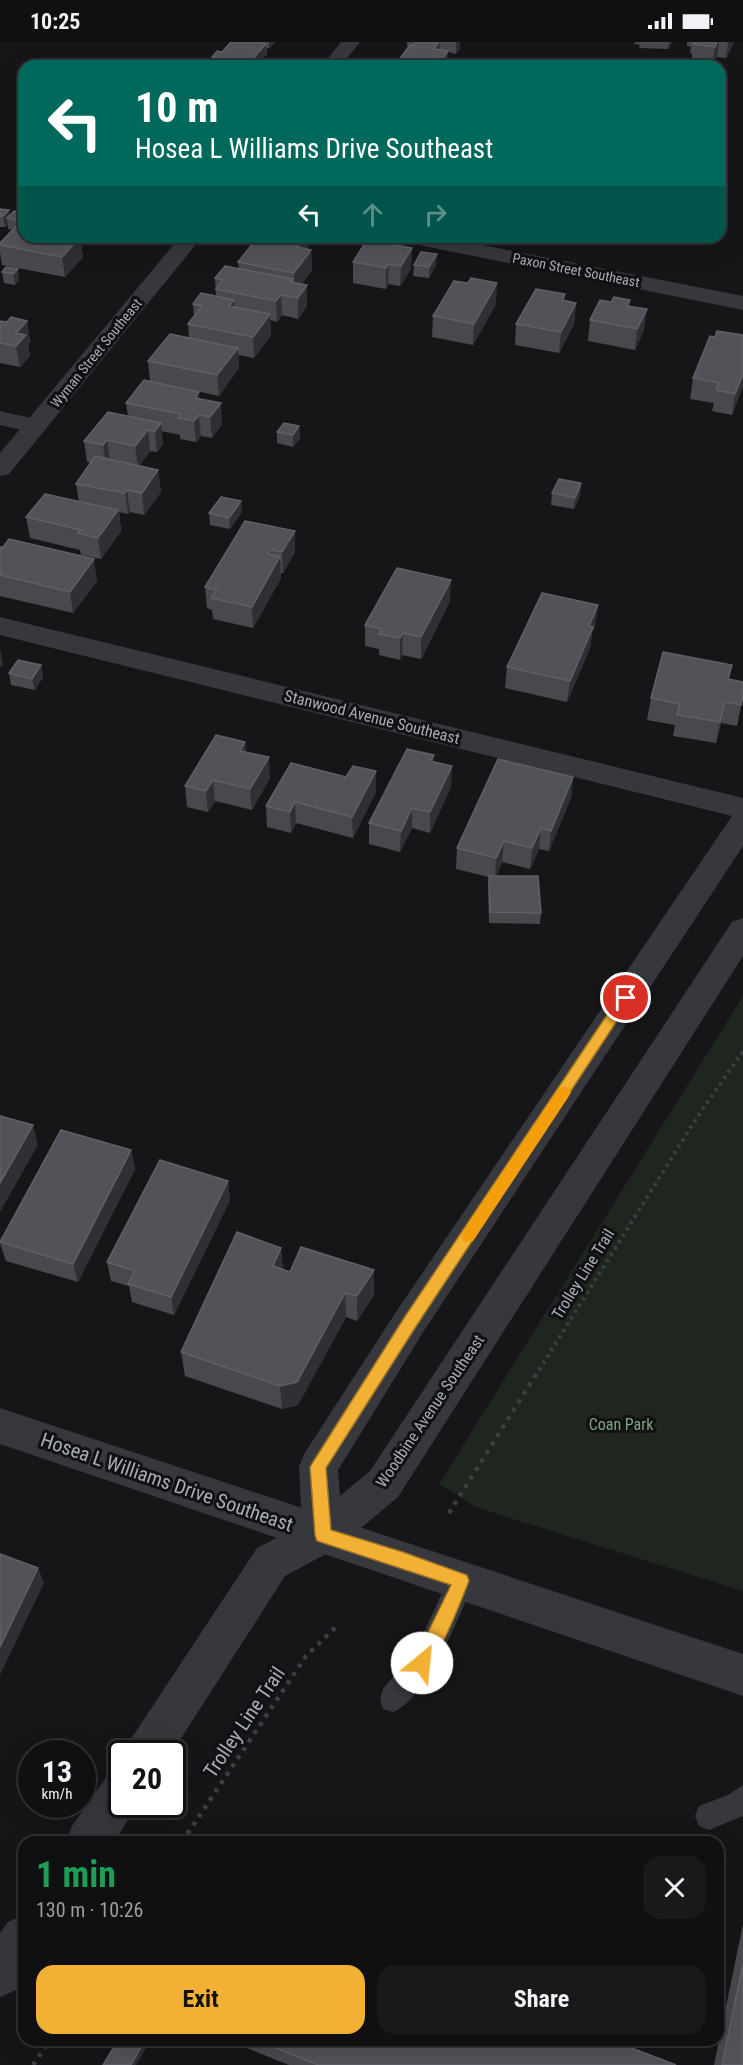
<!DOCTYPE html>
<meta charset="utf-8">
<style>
body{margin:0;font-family:"Roboto Condensed",sans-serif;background:#19191b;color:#f1f3f6;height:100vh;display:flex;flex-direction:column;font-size:22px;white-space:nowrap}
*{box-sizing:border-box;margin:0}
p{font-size:20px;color:#9c9d9f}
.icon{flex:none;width:33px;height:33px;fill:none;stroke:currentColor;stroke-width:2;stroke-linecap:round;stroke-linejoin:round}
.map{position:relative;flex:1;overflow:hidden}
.panel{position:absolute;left:18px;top:1794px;width:706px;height:210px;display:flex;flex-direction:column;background:#101012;border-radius:18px;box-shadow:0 6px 24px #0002,0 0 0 2px #303032}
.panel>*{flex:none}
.hud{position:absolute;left:18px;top:18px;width:708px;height:183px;border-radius:18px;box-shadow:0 6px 24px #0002,0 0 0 2px #303032;background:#00695c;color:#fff;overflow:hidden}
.speed{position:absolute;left:18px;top:1698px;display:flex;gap:12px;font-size:30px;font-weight:700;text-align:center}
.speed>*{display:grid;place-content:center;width:78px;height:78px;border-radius:50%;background:#101012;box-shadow:0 6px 24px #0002,0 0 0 2px #303032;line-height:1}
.speed small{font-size:15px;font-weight:400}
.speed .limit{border:3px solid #111;border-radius:9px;background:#fff;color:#111}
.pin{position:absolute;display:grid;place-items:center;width:51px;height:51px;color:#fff;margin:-26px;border:3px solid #fff;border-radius:50%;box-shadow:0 2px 6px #0007}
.me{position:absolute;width:66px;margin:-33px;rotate:28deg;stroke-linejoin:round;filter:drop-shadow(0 0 4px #0008)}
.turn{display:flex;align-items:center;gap:21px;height:126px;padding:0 18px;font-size:27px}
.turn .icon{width:78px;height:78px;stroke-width:2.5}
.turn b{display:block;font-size:42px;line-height:51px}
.lanes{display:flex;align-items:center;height:57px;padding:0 18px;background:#0003;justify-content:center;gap:30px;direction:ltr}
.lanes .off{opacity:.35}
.round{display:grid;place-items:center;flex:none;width:63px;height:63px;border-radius:18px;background:#19191b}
.head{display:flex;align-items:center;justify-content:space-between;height:102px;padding:0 18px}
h1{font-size:36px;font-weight:700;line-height:45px;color:#1e9e55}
.primary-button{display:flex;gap:12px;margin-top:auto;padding:12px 18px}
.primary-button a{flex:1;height:69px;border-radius:18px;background:#f2b134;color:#111;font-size:24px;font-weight:700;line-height:69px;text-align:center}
.primary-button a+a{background:#19191b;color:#f1f3f6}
.status{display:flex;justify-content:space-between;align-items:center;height:42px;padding:0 30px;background:#101012;direction:ltr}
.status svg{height:16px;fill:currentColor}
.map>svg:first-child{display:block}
.green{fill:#1e261f}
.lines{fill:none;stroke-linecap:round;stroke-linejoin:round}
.path-far1{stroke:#3d3f44;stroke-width:4;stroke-dasharray:3 4.5;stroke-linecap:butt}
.path{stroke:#3d3f44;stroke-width:4.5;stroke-dasharray:4 6;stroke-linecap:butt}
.service{fill:#37383d;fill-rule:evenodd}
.minor{fill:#37383d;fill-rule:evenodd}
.tertiary{fill:#37383d;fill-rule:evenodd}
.wall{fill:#47494d}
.shaded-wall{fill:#2f3033}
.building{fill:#525359;stroke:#5f6168;stroke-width:1.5}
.route{fill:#f2b134;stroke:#9d7322;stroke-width:1.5}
.slow{fill:#f59e0b}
.labels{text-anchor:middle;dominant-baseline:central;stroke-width:6;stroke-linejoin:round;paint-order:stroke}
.far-street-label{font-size:14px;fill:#a8adb8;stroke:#111113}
.street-label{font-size:16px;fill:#a8adb8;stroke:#111113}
.park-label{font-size:16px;fill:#7fa381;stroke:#111113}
.near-street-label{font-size:20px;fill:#a8adb8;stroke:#111113}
</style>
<div class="status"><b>10:25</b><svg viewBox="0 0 49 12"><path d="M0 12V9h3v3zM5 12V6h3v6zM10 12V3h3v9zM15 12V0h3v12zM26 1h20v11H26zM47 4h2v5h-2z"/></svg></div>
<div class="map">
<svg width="743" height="2023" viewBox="0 0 743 2023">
<rect width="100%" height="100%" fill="#161618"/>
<path class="green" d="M743 954V1549L478 1466 439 1442Z"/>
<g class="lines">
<path class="path-far1" d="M539 1328 696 1077 743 1009"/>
<path class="path" d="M449 1471 540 1326
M182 1800 306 1614 338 1583
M33 2023 50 1998"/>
<path class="service" d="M461 1526 470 1530 474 1539C460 1573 427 1657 393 1670L383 1667 380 1657 383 1647 417 1605 452 1530Z
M743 1743V1774L709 1788 699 1784 695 1774 699 1764 728 1753Z"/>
<path class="minor" d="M398 195H441L743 254V268L409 201 401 200Z
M0 369 44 379 48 384 44 389 36 391 0 383Z
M0 575 743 756V804L422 1292 338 1428 340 1454 370 1429 732 880 743 876V914L398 1455 337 1506 285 1534 171 1712H125L131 1697 257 1506 302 1483 299 1425 304 1412 396 1270 732 774 0 593Z
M122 1727V1762H138L114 1800H66L72 1784 107 1734Z
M24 1873V1937L16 1948 0 1955V1891L8 1880Z"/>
<path class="tertiary" d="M341 0H360L341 24H322Z
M180 195H202L9 432 0 434V411Z
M0 1366 743 1612V1654L0 1402Z"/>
</g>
<path class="wall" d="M231 0H275L269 6H267V12L256 24H213L212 15 222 10Z
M407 0H460V6L456 12 448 10V24H399V18L410 4H407Z
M635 0H672L668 7 639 6 640 3 634 2Z
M687 0H734L726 16 717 15 712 24 691 22 692 11H690L691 5 687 4Z
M0 167 10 173 24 171V195H80L83 215 65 235 2 223 0 210V201L12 188 8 187V183L5 185H0Z
M258 195H308V207L311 208 312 228 301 242 307 264 298 277 282 273 277 280 270 278 271 293 254 316 238 313 239 326 219 354 150 339 148 319 189 296 188 282 194 275 193 262 216 254 215 236 239 226 238 220Z
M412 206 411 227 400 244 388 242 386 247 353 241V220Z
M414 223H436L429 236 413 234Z
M6 225 19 238 15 243 4 241 2 230Z
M565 252 564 259 576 261 574 282 559 311 515 303 516 282Z
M630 258 629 264 644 288 635 308 588 299 590 278Z
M496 262 473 303 432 295 433 274Z
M0 279 7 280 27 279 30 300 28 303 30 314 20 325 0 321Z
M693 336 743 343 732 373 712 369 714 361 690 357Z
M200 357 222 382 212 396 201 394 196 400 180 397V393L161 389 163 402 157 410 150 409 139 424 158 428 161 450 144 473 130 470 128 472 119 470 121 489 101 517 81 513 80 508 30 496 26 475 79 459 76 442 91 421 87 420 84 399 128 374 126 361Z
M299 384 300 396 293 405 277 401V390Z
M581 441 580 453 574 467 551 463 552 451Z
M242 470 230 487 210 483 209 471Z
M295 489V510L283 531H281V536L253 586 213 577 212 568 207 566 205 545Z
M0 505H3L97 539 73 571 0 554Z
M450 559 421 617 402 613 400 618 379 613V607L365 604V583Z
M598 563 595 584 592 591 590 606 567 660 505 646 507 625Z
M41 623 43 635 35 648 11 643 9 631Z
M729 637 743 655 737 684 721 681 716 701 673 694 675 683 647 678 651 656Z
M245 700 246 710 270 736 252 768 215 759 208 770 187 765 185 744Z
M434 713 433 720 451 745 430 791 412 786 400 810 369 802V781Z
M376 729V750L353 796 296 781 291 791 267 785 266 764 346 735Z
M573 735 571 756 549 809 539 807 530 827 502 820 496 834 541 871 540 882 489 881 488 845 489 835 456 827 457 806Z
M131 1108 135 1127 78 1240 6 1219 0 1201Z
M228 1139 230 1158 174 1273 132 1260 129 1244 111 1239 107 1220Z
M281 1206 283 1228 374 1253 357 1279 346 1275 298 1363 282 1367 185 1334 181 1310Z
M743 1882V2023H714Z
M227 1998H611L676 2023H289Z"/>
<path class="shaded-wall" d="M269 0H275L269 6Z
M439 0H440L439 16 437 15 436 24H431L434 7Z
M456 0H460V6L456 12Z
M669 0H672L668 7Z
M717 0H719L717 15 712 24 715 5Z
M728 0H734L726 16Z
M266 2 267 12 256 24H250L249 21Z
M448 9V24H442V17Z
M9 168 10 177 7 176 8 183 5 185 3 174Z
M80 195 83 215 65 235 62 215Z
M304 195H308V210L297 205Z
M412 206 411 227 400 244 401 224Z
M311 208 312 228 295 252 294 231Z
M437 212 436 223 429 236V225Z
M389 222 388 242 386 247V226Z
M18 227 19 238 15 243 13 232Z
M497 241 496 262 473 303 474 282Z
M307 243V264L298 277V256Z
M281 253 282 273 277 280 276 259Z
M234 258 236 278 229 264Z
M576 261 574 282 559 311 561 290Z
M647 267 644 288 635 308 637 287Z
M270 272 271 293 254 316 253 295Z
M27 279 30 300 28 303 30 314 20 325 16 304V291Z
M238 306 239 326 219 354 217 333Z
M743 332V343L732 373 735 352Z
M199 350 201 371 199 374 201 394 196 400 194 379 195 356Z
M221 361 222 382 212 396 210 375Z
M161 381 163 402 157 410 155 389Z
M299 384 300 396 293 405V393Z
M148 388 150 409 138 425 135 404Z
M107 398 110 419 106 424 103 403Z
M158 428 161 450 144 473 142 451Z
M581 441 580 453 574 467 575 456Z
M127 448 130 470 128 472 125 451Z
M241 459 242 470 230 487 229 476Z
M118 468 121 489 101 517 98 496Z
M295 489V510L283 531 282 510Z
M271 508 272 529 280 514 281 536 253 586 252 565 268 512Z
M94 517 97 539 73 571 70 550Z
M451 538 450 559 421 617V595Z
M598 563 595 584 592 591 590 606 567 660 570 639 589 584Z
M403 591 402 613 400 618V596Z
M0 606 3 622 0 626Z
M41 623 43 635 35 648 32 637Z
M725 660 721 681 716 701 720 680Z
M245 700 247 721 240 709Z
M269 715 270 736 252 768 250 747Z
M452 724 451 745 430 791V770Z
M376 729V750L353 796 352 775Z
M573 735 571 756 549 809 551 789Z
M213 738 215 759 208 770 206 749Z
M295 760 296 781 291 791 290 770Z
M412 766V786L400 810 401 789Z
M541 786 539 807 530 827 532 806Z
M504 799 502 820 495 837 496 816Z
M33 1083 38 1103 0 1170V1141Z
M131 1108 135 1127 78 1240 73 1222Z
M228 1139 230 1158 174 1273 171 1255Z
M281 1206 283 1231 273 1224Z
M374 1228V1253L357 1279V1254Z
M345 1251 346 1275 298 1363 282 1367 280 1344Z
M38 1526 44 1541 0 1633V1605Z
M145 1998H151L136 2023H131Z"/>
<path class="building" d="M231 0H257L266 2 249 21 212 15 217 9 222 10Z
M416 0H439L434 7 448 9 442 17 437 15 431 23 399 18 410 3 413 4Z
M695 0H717L715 5 693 2Z
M0 167 9 168 3 174H0Z
M14 169 24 171V176L21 179 7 176Z
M24 176V195H80L62 215 0 203V201Z
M258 195H304L297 205 311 208 294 231 238 220Z
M367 198 412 206 401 224 389 222 386 226 353 220Z
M421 210 437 212 429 225 414 223Z
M225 224 293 237 290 240 307 243 298 256 281 253 276 259 216 247 223 238 215 236Z
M6 225 18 227 13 232 2 230Z
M471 236 497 241 474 282 433 274 454 239 468 241Z
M536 247 565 252 562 258 576 261 561 290 516 282Z
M201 251 234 258 229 264 270 272 253 295 188 282 202 264 193 262Z
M614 255 630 258 627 264 647 267 637 287 590 278 600 258 611 260Z
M11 275 27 279 16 291 26 293 16 304 0 301V279L7 280Z
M717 289 743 293V332L735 352 716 348 719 341 693 336 710 294 715 295Z
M170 292 238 306 217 333 148 319Z
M144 338 199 350 195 356 221 361 210 375 199 373 194 379 178 376 180 372 126 361Z
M108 370 161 381 155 389 148 388 135 404 107 398 103 403 84 399Z
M284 381 299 384 293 393 277 390Z
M95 414 158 428 142 451 127 448 125 451 76 442Z
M559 437 581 441 575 456 552 451Z
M45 452 118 468 98 496 78 491 81 488 26 475Z
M221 455 241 459 229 476 209 471Z
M245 479 295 489 282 510 271 508 268 512 280 514 252 565 211 556 217 548 205 545Z
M9 497 94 517 70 550 0 533V505H3Z
M397 526 451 538 421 595 403 591 400 596 379 592 382 587 365 583Z
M542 551 598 563 589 584 593 585 570 639 507 625Z
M663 610 732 623 728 637 743 640V655L741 663 725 660 720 680 677 673 680 662 651 656Z
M18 618 41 623 32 637 9 631Z
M216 693 245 700 240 709 269 715 250 747 213 738 206 749 185 744Z
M407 707 434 713 430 719 452 724 430 770 412 766 401 789 369 781Z
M498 717 573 735 551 789 541 786 532 806 504 799 496 816 457 806Z
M291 721 346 735 353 724 376 729 352 775 295 760 290 770 266 764Z
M489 834H538L541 871 490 870Z
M0 1074 33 1083 0 1141Z
M61 1088 131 1108 73 1222 0 1200Z
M160 1118 228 1139 171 1255 128 1242 135 1229 107 1220Z
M237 1190 281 1206 273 1224 290 1230 301 1205 374 1228 357 1254 345 1251 297 1340 280 1344 181 1310Z
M0 1512 38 1526 0 1605Z
M743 1922V2023H722Z
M118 1998H145L131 2023H103Z
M256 1998H611L676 2023H318Z"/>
<path class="route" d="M626 951 632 956 630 959 415 1286 326 1426 331 1488 403 1510 467 1533 469 1539C462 1557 437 1623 422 1629L416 1627 413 1621 451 1543 317 1499 315 1493 310 1425 313 1420 404 1276 621 952Z"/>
<path class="slow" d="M564 1044 569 1046 571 1050 569 1054 473 1199 468 1200 463 1199 461 1194 463 1190 559 1046Z"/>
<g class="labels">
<g class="far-street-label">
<text transform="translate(576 228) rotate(11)">Paxon Street Southeast</text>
<text transform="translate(96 311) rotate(-51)">Wyman Street Southeast</text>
</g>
<g class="street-label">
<text transform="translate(372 675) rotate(14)">Stanwood Avenue Southeast</text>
<text transform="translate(583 1232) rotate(-58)">Trolley Line Trail</text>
<text transform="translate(430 1369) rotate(-56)">Woodbine Avenue Southeast</text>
</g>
<g class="park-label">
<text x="621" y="1382">Coan Park</text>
</g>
<g class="near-street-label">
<text transform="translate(167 1440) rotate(19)">Hosea L Williams Drive Southeast</text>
<text transform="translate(244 1680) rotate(-56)">Trolley Line Trail</text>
</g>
</g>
</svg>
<div class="speed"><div>13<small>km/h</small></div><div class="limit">20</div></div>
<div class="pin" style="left:626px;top:956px;background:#d93025"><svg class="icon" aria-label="arrive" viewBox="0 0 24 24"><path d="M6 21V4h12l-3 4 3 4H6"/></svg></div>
<svg class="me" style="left:422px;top:1621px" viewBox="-20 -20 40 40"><circle r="19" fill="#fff"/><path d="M0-13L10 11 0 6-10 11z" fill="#f2b134"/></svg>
<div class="hud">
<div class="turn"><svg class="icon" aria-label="left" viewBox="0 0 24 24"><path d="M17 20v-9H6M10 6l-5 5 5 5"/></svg><div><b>10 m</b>Hosea L Williams Drive Southeast</div></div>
<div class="lanes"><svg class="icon" aria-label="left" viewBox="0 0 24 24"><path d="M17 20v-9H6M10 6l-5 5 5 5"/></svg><svg class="icon off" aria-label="ahead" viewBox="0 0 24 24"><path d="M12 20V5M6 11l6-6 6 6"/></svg><svg class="icon off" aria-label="right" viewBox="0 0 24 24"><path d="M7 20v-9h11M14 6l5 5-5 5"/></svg></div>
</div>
<section class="panel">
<div class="head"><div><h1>1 min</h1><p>130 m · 10:26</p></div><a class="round"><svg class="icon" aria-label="close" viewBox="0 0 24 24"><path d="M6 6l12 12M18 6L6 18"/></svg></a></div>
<div class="primary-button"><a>Exit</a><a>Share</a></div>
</section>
</div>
